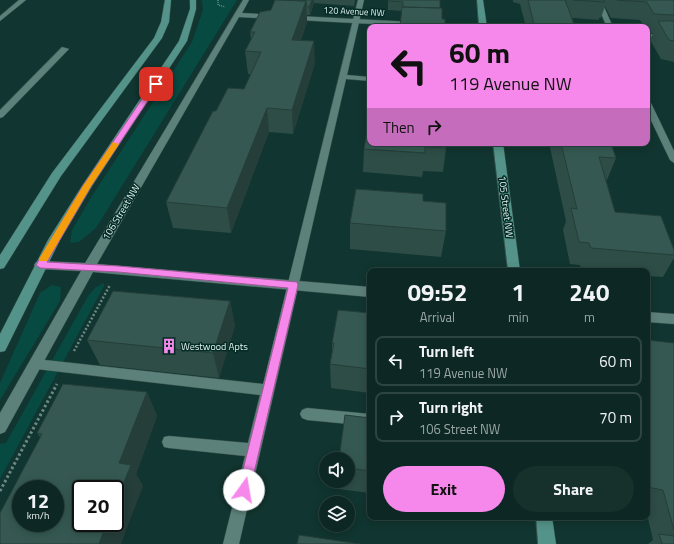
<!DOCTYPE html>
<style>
body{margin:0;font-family:"Titillium Web",sans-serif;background:#16302c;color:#f1f3f6;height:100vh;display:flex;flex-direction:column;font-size:15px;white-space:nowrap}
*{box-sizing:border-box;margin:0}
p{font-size:13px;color:#9aa6a6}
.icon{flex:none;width:22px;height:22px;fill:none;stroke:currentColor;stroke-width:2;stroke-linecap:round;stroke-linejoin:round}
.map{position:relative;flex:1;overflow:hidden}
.drawer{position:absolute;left:367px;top:268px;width:283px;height:252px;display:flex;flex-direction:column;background:#0d2824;border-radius:8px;box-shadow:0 2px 10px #0003,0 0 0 1px #2d4441}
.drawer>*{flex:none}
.top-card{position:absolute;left:367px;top:24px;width:283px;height:122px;border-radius:8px;box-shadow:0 2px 10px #0003,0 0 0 1px #2d4441;background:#f788eb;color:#111;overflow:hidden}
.fabs{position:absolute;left:319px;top:452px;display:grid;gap:8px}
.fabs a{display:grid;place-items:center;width:36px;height:36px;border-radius:50%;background:#0d2824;box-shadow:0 2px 10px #0003,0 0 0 1px #2d4441;font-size:20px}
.speed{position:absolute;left:12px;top:480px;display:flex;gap:8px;font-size:20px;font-weight:700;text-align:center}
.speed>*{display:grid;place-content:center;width:52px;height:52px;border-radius:50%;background:#0d2824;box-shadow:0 2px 10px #0003,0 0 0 1px #2d4441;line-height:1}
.speed small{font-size:10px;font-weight:400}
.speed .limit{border:2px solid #111;border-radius:6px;background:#fff;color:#111}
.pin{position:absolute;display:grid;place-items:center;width:34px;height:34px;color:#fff;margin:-17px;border-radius:8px;box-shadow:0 2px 6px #0006}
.me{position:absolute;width:44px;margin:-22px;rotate:13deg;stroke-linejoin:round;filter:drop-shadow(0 0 3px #0008)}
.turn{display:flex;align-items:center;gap:14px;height:84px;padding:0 16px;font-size:18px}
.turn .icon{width:52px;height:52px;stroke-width:2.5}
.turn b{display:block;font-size:28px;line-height:34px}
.then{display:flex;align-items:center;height:38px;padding:0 16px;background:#0003;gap:8px;font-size:15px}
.eta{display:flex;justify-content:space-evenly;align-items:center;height:68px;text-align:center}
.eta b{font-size:24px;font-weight:700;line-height:28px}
.action{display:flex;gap:8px;margin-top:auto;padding:8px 16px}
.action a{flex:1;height:46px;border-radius:24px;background:#f788eb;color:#111;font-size:16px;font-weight:700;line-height:46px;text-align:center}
.action a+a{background:#16302c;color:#f1f3f6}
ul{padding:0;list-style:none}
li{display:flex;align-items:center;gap:12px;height:50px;margin:0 8px 6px;padding:0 8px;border:2px solid #2d4441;border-radius:8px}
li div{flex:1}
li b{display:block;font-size:15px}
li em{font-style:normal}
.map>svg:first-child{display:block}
.green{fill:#074a41}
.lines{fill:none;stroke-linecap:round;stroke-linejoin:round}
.lane-casing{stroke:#37504b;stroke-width:1}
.street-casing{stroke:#37504b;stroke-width:1}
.secondary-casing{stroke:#37504b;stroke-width:1}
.path-far2{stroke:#6c8985;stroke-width:1.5;stroke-dasharray:1 1;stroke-linecap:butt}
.path-far1{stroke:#6c8985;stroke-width:2.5;stroke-dasharray:2 2;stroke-linecap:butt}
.path{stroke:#6c8985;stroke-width:3;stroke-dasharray:2.5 2.5;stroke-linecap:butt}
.lane{fill:#5c817a;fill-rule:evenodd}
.street{fill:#5c817a;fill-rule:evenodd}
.secondary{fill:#549389;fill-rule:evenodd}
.wall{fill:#2e4d47}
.shaded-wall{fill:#253e39}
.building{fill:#355952;stroke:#253e39;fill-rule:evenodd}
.route{fill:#f788eb;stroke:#a15899}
.slow{fill:#f59e0b}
.labels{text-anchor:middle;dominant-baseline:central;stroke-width:3;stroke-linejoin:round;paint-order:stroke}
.far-street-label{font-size:9px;fill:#e0f4f0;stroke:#052b26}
.street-label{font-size:10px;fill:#e0f4f0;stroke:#052b26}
.poi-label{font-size:10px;fill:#e0f4f0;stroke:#052b26;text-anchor:start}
</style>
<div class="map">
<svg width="674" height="544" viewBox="0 0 674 544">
<rect width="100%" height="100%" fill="#113530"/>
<path class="green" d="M202 0H237L96 228 79 242 70 243 72 230 92 196 192 42 203 10Z
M104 283V286L0 479V444L6 443 88 296 96 287Z
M52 285 61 287 60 301 0 400V383L40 293Z"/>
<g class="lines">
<defs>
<path id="lane" d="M19 0H26L0 21V16Z
M358 0H364L347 75 370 77V81L346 79 239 544H223L245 456 169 448 164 447 162 442 164 437 169 436 248 443 260 395 36 369 32 368 30 364 32 360 36 359 263 384Z
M595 0H601L613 27H607Z
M647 101 651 103 674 151V163L670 160 647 112Z
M307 408 370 414V426L307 420 302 418 300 414 302 410Z"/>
<path id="street" d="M243 0H249L242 13 470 25 474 27H429L239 17 97 264 370 287V297L93 272 5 432 0 434V413L81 271 40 269 36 268 34 265 36 262 40 261 85 263Z
M647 34 674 35V39L647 38Z
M62 47 69 49 3 117 0 118V110Z
M647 312 674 314V324L647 322Z"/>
<path id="secondary" d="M165 0H171L169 22 162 38 61 176 4 268 0 269V255L52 173 154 38 161 22Z
M190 0H196V9L187 41 92 186 60 240 5 351 0 352V334L48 240 82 186 179 41 190 9Z
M477 0H483L487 27H479Z
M493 143H503L520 271H508Z
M536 517H552L556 544H538Z"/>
</defs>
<use href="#lane" class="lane-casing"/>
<use href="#street" class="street-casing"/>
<use href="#secondary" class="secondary-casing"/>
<path class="path-far2" d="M218 0V5L225 7"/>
<path class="path-far1" d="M74 351 110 285"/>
<path class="path" d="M0 491 57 384"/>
<use href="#lane" class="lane"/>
<use href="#street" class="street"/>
<use href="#secondary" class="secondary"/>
</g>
<path class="wall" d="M275 0H355L354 6 314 3 310 15H307V22L301 40 315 63 293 134 269 132 231 233 173 228 166 202 216 111 244 89 251 74H248L245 51 251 40 250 32 271 10Z
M388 0H440V8L442 19 402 11 388 10Z
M513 0H674V62L661 59 650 40 653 33H647V27H644L640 20 611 18 605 6 601 18H599V20L572 18 575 27H526L520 4 513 2Z
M370 112 446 148 443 172 423 171 422 177 363 172 364 149Z
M549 143H611L616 158 607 180 606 179 615 212 674 250V258L663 277 647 276V271H593L581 270 580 265 570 264 563 230 566 221Z
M423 201 446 231 441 257 350 249V223Z
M230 301 235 326 219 378 100 365 87 340Z
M370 313V393L331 388 330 364 332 352V343Z
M647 340 674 343V544H648L653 540 647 514Z
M147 392 157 416 136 474 143 486 40 437 37 433Z
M370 418V493L338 489V481H348V459Z"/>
<path class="shaded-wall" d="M312 0H314V3L310 15 309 7Z
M306 1 307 22 293 62 292 40Z
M314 41 315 63 293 134 292 110Z
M267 108 269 132 231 233 227 208Z
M230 301 235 326 219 378 213 353Z
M147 392 157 416 136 474 143 486 121 544H99L107 523H115V504L119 463Z"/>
<path class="building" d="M275 0 306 1 292 40 314 41 292 110 267 108 227 208 166 202 213 111H216L228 88 244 89 261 52 245 51 255 32H250L260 12 271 10Z
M287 0H312L309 7H307L306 1Z
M388 0H440V8L403 7V2L388 1Z
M528 0H565L575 27H532V24H534Z
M573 0H604V2Z
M617 0H674V15L654 14 647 2Z
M402 7 442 8V19H445V27H400Z
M658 21H674V41L669 40Z
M370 112V143H446V148L425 147V153L364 149Z
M561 143H611L616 158 599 157 615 212 661 216 674 250V255L591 248 589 243 579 242 571 208 577 209Z
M356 189 423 194V201L446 203V231L350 223Z
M113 291 230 301 213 353 87 340Z
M338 310 370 313V369L330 364 334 343H332Z
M647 340 674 343V530L663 490 647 487Z
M63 384 147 392 119 463 131 465 115 504V489H81V523H107L99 544H0V513L42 434 37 433ZM21 489H55V523H21Z
M345 415 370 418V471L348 468V459H339Z
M659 534 674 536V544H662Z
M299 535 360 544H297Z"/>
<path class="route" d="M156 82 159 84 91 186 47 262 118 266 297 282 298 285 250 490 249 495 244 496 240 495 238 490 288 288 118 272 40 268 36 265 83 186 153 83Z"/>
<path class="slow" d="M113 142 119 144 91 186 47 261H40L39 259 83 186Z"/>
<defs>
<symbol id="building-bare" viewBox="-9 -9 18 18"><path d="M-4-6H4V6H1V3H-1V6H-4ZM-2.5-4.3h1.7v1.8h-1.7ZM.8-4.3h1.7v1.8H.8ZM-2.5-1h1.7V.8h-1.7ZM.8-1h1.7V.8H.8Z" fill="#f788eb" stroke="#052b26" stroke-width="2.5" paint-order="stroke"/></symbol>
</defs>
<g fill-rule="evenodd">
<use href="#building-bare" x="158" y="335" width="22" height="22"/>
</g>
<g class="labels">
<g class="far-street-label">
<text transform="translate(354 11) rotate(3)">120 Avenue NW</text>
</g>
<g class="street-label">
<text transform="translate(506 207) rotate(83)">105 Street NW</text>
<text transform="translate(121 212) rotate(-59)">106 Street NW</text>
</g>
<g class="poi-label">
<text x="181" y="346">Westwood Apts</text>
</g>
</g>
</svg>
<div class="fabs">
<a><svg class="icon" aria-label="sound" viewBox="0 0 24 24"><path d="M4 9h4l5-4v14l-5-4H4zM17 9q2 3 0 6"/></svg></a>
<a><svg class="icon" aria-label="layers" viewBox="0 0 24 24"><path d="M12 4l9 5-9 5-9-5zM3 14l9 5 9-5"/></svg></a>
</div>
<div class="speed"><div>12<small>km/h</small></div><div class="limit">20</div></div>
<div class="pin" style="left:156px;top:84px;background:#d93025"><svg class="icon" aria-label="arrive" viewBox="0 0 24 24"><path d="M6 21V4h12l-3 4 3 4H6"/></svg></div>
<svg class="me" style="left:244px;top:490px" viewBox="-20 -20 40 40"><circle r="19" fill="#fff"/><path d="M0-13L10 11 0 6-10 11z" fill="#f788eb"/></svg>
<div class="top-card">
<div class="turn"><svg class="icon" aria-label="left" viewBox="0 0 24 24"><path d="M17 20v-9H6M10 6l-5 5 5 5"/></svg><div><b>60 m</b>119 Avenue NW</div></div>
<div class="then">Then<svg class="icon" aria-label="right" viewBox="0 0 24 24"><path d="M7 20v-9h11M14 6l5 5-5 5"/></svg></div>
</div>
<section class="drawer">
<div class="eta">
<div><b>09:52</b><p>Arrival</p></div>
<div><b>1</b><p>min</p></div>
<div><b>240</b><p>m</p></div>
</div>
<ul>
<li><svg class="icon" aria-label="left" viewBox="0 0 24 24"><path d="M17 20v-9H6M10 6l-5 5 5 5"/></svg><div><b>Turn left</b><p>119 Avenue NW</p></div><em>60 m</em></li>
<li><svg class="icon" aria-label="right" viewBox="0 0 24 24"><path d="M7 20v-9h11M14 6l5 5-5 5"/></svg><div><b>Turn right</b><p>106 Street NW</p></div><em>70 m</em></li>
</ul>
<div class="action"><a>Exit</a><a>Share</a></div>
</section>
</div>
